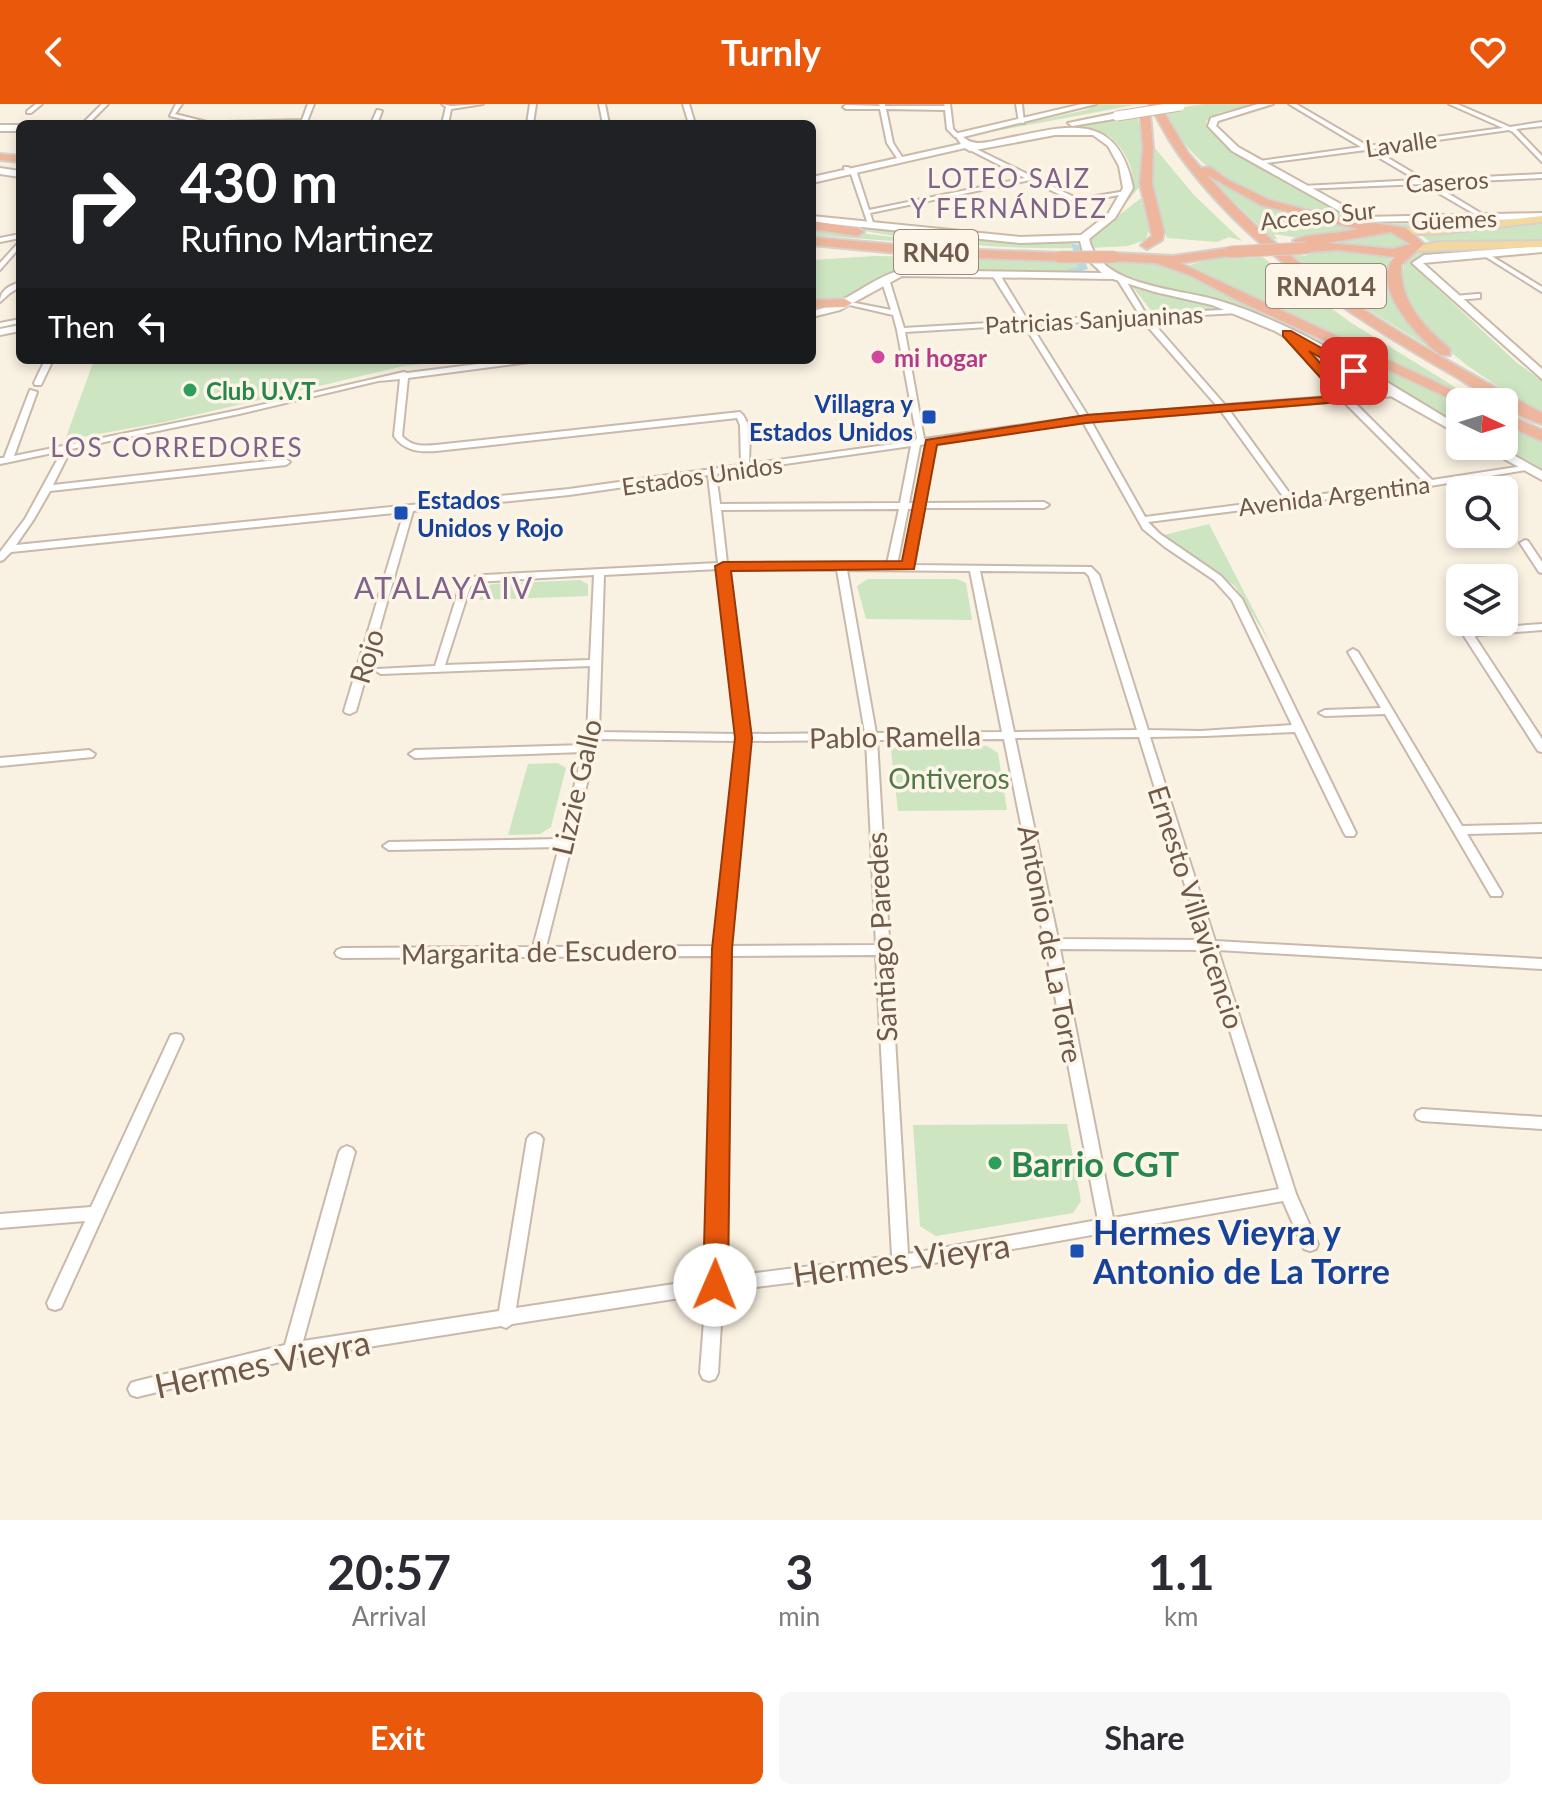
<!DOCTYPE html>
<meta charset="utf-8">
<style>
body{margin:0;font-family:Lato,sans-serif;background:#f7f7f7;color:#2b2b33;height:100vh;display:flex;flex-direction:column;font-size:30px;white-space:nowrap}
*{box-sizing:border-box;margin:0}
p{font-size:26px;color:#7c7c81}
.icon{flex:none;width:44px;height:44px;fill:none;stroke:currentColor;stroke-width:2;stroke-linecap:round;stroke-linejoin:round}
.map{position:relative;height:1416px;overflow:hidden}
.sheet{display:flex;flex-direction:column;background:#fff;flex:1}
.sheet>*{flex:none}
.guide{position:absolute;left:16px;top:16px;width:800px;height:244px;border-radius:12px;box-shadow:0 4px 12px #0003;background:#202124;color:#fff;overflow:hidden}
.needle{width:52px;rotate:94deg}
.controls{position:absolute;left:1446px;top:284px;display:grid;gap:16px}
.controls a{display:grid;place-items:center;width:72px;height:72px;border-radius:12px;background:#fff;box-shadow:0 4px 12px #0003;font-size:40px}
.pin{position:absolute;display:grid;place-items:center;width:68px;height:68px;color:#fff;margin:-34px;border-radius:16px;box-shadow:0 4px 12px #0006}
.me{position:absolute;width:88px;margin:-44px;rotate:1deg;stroke-linejoin:round;filter:drop-shadow(0 0 6px #0008)}
.turn{display:flex;align-items:center;gap:28px;height:168px;padding:0 32px;font-size:36px}
.turn .icon{width:104px;height:104px;stroke-width:2.5}
.turn b{display:block;font-size:56px;line-height:68px}
.then{display:flex;align-items:center;height:76px;padding:0 32px;background:#0003;gap:16px;font-size:30px}
.eta{display:flex;justify-content:space-evenly;align-items:center;height:136px;text-align:center}
.eta b{font-size:48px;font-weight:700;line-height:56px}
.button{display:flex;gap:16px;margin-top:auto;padding:16px 32px}
.button a{flex:1;height:92px;border-radius:12px;background:#ea580c;color:#fff;font-size:32px;font-weight:700;line-height:92px;text-align:center}
.button a+a{background:#f7f7f7;color:#2b2b33}
header{display:flex;justify-content:space-between;align-items:center;height:104px;padding:0 32px;background:#ea580c;color:#fff;font-size:36px;font-weight:700}
.map>svg:first-child{display:block}
.green{fill:#cee5c2}
.lines{fill:none;stroke-linecap:round;stroke-linejoin:round}
.canal{fill:#b8d9e1;fill-rule:evenodd}
.street-casing{stroke:#c9b9aa;stroke-width:4}
.secondary-casing{stroke:#ccbaa8;stroke-width:4}
.primary-casing{stroke:#d6d1cd;stroke-width:4}
.highway-casing{stroke:#d6d1cd;stroke-width:4}
.street{fill:#fff;fill-rule:evenodd}
.secondary{fill:#fff;fill-rule:evenodd}
.primary{fill:#f3d89f;fill-rule:evenodd}
.highway{fill:#eeb79d;fill-rule:evenodd}
.secondary-bridge-casing{stroke:#ccbaa8;stroke-width:11;stroke-linecap:butt}
.highway-bridge-casing{stroke:#d6d1cd;stroke-width:13;stroke-linecap:butt}
.secondary-bridge{stroke:#fff;stroke-width:9}
.highway-bridge{stroke:#eeb79d;stroke-width:11}
.route{fill:#ea580c;stroke:#983908;stroke-width:2}
.hotel-dot{fill:#d1479c;stroke:#fdf5e7;stroke-width:3}
.leisure-dot{fill:#2e9e5b;stroke:#fdf5e7;stroke-width:3}
.transit-dot{fill:#1a4fb4;stroke:#fdf5e7;stroke-width:3}
.labels{text-anchor:middle;dominant-baseline:central;stroke-width:7;stroke-linejoin:round;paint-order:stroke}
.far-street-label{font-size:24px;fill:#6e594b;stroke:#fdf5e7}
.far-hotel-label{font-size:24px;font-weight:bold;fill:#b23c85;stroke:#fdf5e7;text-anchor:start}
.far-leisure-label{font-size:24px;font-weight:bold;fill:#27864d;stroke:#fdf5e7;text-anchor:start}
.far-transit-label{font-size:24px;font-weight:bold;fill:#164399;stroke:#fdf5e7;text-anchor:end}
.far-neighbourhood-label{font-size:26px;letter-spacing:2px;fill:#7f638b;stroke:#fdf5e7}
.shield{fill:#fdf5e7;stroke:#99887a;stroke-width:2}
.shield-label{font-size:26px;font-weight:bold;fill:#6e594b}
.street-label{font-size:28px;fill:#6e594b;stroke:#fdf5e7}
.park-label{font-size:28px;fill:#537947;stroke:#fdf5e7}
.neighbourhood-label{font-size:30px;letter-spacing:2px;fill:#7f638b;stroke:#fdf5e7}
.near-leisure-label{font-size:34px;font-weight:bold;fill:#27864d;stroke:#fdf5e7;text-anchor:start}
.near-transit-label{font-size:34px;font-weight:bold;fill:#164399;stroke:#fdf5e7;text-anchor:start}
.near-street-label{font-size:34px;fill:#6e594b;stroke:#fdf5e7}
</style>
<header><svg class="icon" aria-label="back" viewBox="0 0 24 24"><path d="M15 5l-7 7 7 7"/></svg>Turnly<svg class="icon" aria-label="heart" viewBox="0 0 24 24"><path d="M12 20l-8-8c-3-5 5-10 8-4 3-6 11-1 8 4z"/></svg></header>
<div class="map">
<svg width="1542" height="1416" viewBox="0 0 1542 1416">
<rect width="100%" height="100%" fill="#f9f1e1"/>
<path class="green" d="M1097 0 1134 1 969 32 1086 6Z
M1203 0H1256L1219 9 1206 17 1207 24 1232 47 1357 118 1373 121 1515 115C1481 119 1446 124 1411 124 1361 124 1272 104 1229 78 1202 62 1177 35 1163 7Z
M1137 12 1143 40 1141 81 1124 102C1142 78 1130 49 1108 31L1079 25 980 40Z
M1154 43 1194 91 1242 137 1229 133 1217 138 1167 134 1151 82 1149 67Z
M1202 67 1250 93 1349 123 1344 128 1299 134 1274 130 1277 135H1273Z
M1141 94 1149 127 1145 136 1128 142 1089 144 1091 133Z
M812 117 1013 138H1070L1074 144C987 146 897 135 812 117Z
M1542 118V137L1430 138 1420 130Z
M812 123 973 143 812 131Z
M1386 128 1396 130 1409 140 1398 145 1303 141Z
M1518 144 1418 153 1410 159 1516 258 1542 277V309C1495 280 1387 223 1405 156L1419 148Z
M1313 146H1347L1390 153V181L1440 250 1356 198 1288 148 1305 152Z
M1257 149 1350 218 1479 298 1189 161 1230 151 1252 154 1251 150Z
M876 152 1080 156 1082 165 1065 168 901 166 846 193 812 198V156Z
M1095 156 1144 157 1195 172 1276 214 1322 246 1210 195 1118 171Z
M1132 182 1193 196 1220 206 1154 210Z
M1311 229 1460 298V322L1352 259Z
M94 256H462L404 262 165 318 65 336Z
M1329 262 1336 264 1378 288C1349 295 1345 286 1327 266Z
M1504 319 1542 337V367L1497 342H1504Z
M1209 420 1271 540 1235 482 1164 431Z
M868 475H957L966 479 972 516 866 515 857 482Z
M580 476 588 480V492L479 496 483 485 492 480Z
M899 641 987 642 998 649 1007 706 898 707 891 646Z
M558 659 566 664 551 723 540 730 508 731 528 660Z
M1067 1020 1081 1097 1073 1109 936 1132 920 1122 913 1021Z"/>
<g class="lines">
<path class="canal" d="M1071 139 1079 141 1088 165 1065 172 1060 169 1062 167 1078 163Z"/>
<defs>
<path id="street" d="M36 0H42L31 9H27V7Z
M102 0H108L88 20H82Z
M176 0H182L175 10 215 20H204L170 12Z
M308 0H314L306 20H223L226 18 302 16Z
M442 0 451 2 483 0 451 5 448 20H442L446 3Z
M530 0H536L533 20H527Z
M599 0H605L609 20H603Z
M683 0H689L695 20H689Z
M879 0H885V2H945L944 0H950L953 25 960 32 955 33 947 25 945 6 886 5 893 39 902 53 897 54 887 39 880 5H846L843 3 846 1 880 2Z
M1016 0H1022L1024 19 1019 18Z
M1289 0H1296L1368 42 1503 24 1449 0H1457L1510 23 1542 18V22L1516 25 1542 52V58L1513 28 1509 26 1373 45 1425 76 1542 70V74L1431 79 1487 113V115L1485 116 1423 80 1301 85 1300 84 1303 82 1417 76 1366 46 1258 60 1260 57 1361 43Z
M377 6 382 7 377 20H371Z
M970 42 1078 95 1126 87 1129 89 1077 99 1030 76 870 109 874 122 869 123 851 70 844 65V63H848L857 69 869 106 1025 74 968 45Z
M20 130V134L0 138V134Z
M20 137V143L0 166V159Z
M1485 148 1542 183V188L1483 151 1482 150Z
M996 169 1000 171 1028 217 1139 210 1117 175 1121 173 1125 175 1146 210 1241 205 1242 207 1238 209 1149 214 1225 301 1339 292 1284 232V228H1287L1347 291 1397 288V292H1394L1352 296 1432 376 1529 361 1530 363 1526 366 1430 382 1148 418 1160 430 1221 472 1242 495 1356 729 1354 732H1346L1344 729 1295 628 1205 632 1150 633 1215 837 1542 855V865L1218 846 1296 1090 1318 1140 1316 1145 1310 1147 1304 1145 1283 1097 900 1165 723 1187 718 1269 715 1275 709 1277 703 1275 700 1269 706 1190 512 1220 506 1224 501 1222 292 1255 137 1293 131 1291 128 1285 131 1279 137 1277 285 1241 339 1048 342 1044 347 1042 352 1044 355 1048 303 1237 499 1207 527 1035 530 1031 535 1029 540 1031 543 1035 516 1204 707 1175 715 852 342 854 337 852 335 849 337 846 342 844 533 843 559 743 389 746 383 742 389 738 561 735 583 648 415 654 409 650 415 646 585 641 587 631 590 562 381 570 376 567 377 565 435 562 460 482 469 474 484 471 718 459 708 371 569 391 413 407 356 607 350 610 346 609 344 607 404 408 11 448 3 456 0 457V448L25 415 62 347 0 360V354H4L30 286 37 288 14 352 239 306 404 268 407 269 510 256H533L529 258 408 274 402 332C412 343 423 342 436 341L740 308C753 319 749 344 749 360L915 337 917 334 897 226 893 211 841 199 845 197 891 206 881 175 885 173 889 175 904 224 1021 217 992 171ZM1141 215 1217 302 1088 312 1031 221ZM1024 221 1081 313 924 335 905 228ZM400 275 394 332C404 347 419 348 436 347L737 314 740 321 741 361 569 385 16 441 34 415 50 387 286 361 290 358 286 355 53 381 71 345 239 310 378 277ZM1343 297 1423 377 1293 394 1229 306ZM1221 307 1285 395 1145 413 1091 317ZM1083 318 1143 425 1165 443 1214 476 1232 496 1292 621 1201 627 1148 626 1099 471 1091 463 914 461 924 404H1044L1049 401 1044 398 925 399 935 339ZM926 340 916 399H909L920 341ZM911 342 900 399 720 400 716 370 741 366 745 368 749 365ZM899 405 887 460 727 459 721 406ZM908 405H914L904 461H897ZM718 465 737 630 599 628 604 471ZM728 465 837 466 865 629 748 630ZM847 466 970 467 1002 628 876 629ZM980 467 1085 468 1089 472 1137 626 1014 628ZM594 471 590 556 445 561 470 483 475 478ZM1139 633 1202 836 1058 835 1015 634ZM598 635 737 637 716 842 546 843ZM1004 635 1045 840 1098 1116 908 1150 877 636ZM866 636 876 841 729 842 748 637ZM1060 845 1205 846 1279 1085 1113 1114ZM876 851 892 1152 723 1173 729 852Z
M20 178V183L10 189 0 198C0 186 9 182 20 178Z
M1477 190H1480V194L1455 196 1451 194 1455 192Z
M20 215V219L0 223V219Z
M45 256H53L41 281H35L34 279Z
M1525 436 1528 437 1542 458V469L1539 468 1520 439Z
M1542 520V526L1477 531 1475 533 1542 635V648L1538 647 1464 532 1474 525Z
M1353 545 1358 548 1462 722 1542 720V728L1467 730 1502 789 1501 792H1491L1385 610 1325 612 1319 609 1325 606 1381 604 1348 548Z
M89 646 95 650 93 653 0 662V654Z
M176 930 181 931 183 935 61 1204 55 1206 49 1204 47 1199 85 1117 0 1124V1110L91 1103 169 935 171 931Z
M1422 1005 1542 1013V1025L1422 1017 1417 1015 1415 1011 1417 1007Z"/>
<path id="secondary" d="M1082 0H1096L963 33C973 42 985 39 998 36 1061 24 1117 1 1133 84L1115 114 1089 135C1100 184 1180 184 1220 197 1306 223 1383 277 1460 322V331L1275 227 1212 201 1155 188 1113 175 902 172 840 206 812 213V207C845 201 869 175 901 166L1102 169 1084 152 1080 137 1020 139 812 118V112L1020 133 1081 131 1108 110 1123 84 1119 62 1108 42 1093 31H1055L970 47 965 44 812 79V73L961 40 954 30Z
M1258 0H1273L1218 17 1216 22 1238 43 1364 113 1542 109V115L1359 118 1232 47 1208 22 1211 14Z
M1117 9 1120 14 1072 22 1068 19Z
M0 21H20V27H0Z
M0 64 20 67V73L0 70Z
M1542 142V148L1423 159 1542 265V275L1412 159 1424 151Z
M20 221V227L0 231V225Z
M1481 342H1497L1542 367V376Z"/>
<path id="primary" d="M1542 112V118L1438 130H1399L1393 127 1399 124H1438Z
M1542 137V143L1414 147 1408 144 1439 138Z"/>
<path id="highway" d="M1149 0H1159L1188 49 1201 64 1210 63 1228 76 1269 96 1333 113 1406 124 1424 140 1401 161C1400 198 1423 222 1450 245V251H1440C1419 233 1368 182 1395 153L1339 146 1306 148 1300 144 1306 140 1293 137C1305 129 1341 130 1358 125L1261 101 1207 71C1296 176 1423 244 1542 309V320C1513 312 1480 287 1453 271 1353 214 1249 147 1180 52 1168 36 1159 17 1149 0ZM1391 128 1411 140 1393 145 1327 139Z
M1145 7 1150 10 1153 43 1152 80 1164 128 1162 136 1147 145 1141 141 1152 132 1140 80 1143 43 1140 10Z
M0 50 20 52V58L0 56Z
M812 117 858 124 864 128 858 132 812 125Z
M812 133 929 144 1060 149 1066 153 1060 157 929 152 812 141Z
M1230 144 1236 148 1234 151 1180 159 1478 298 1460 299 1239 197 1190 171 1156 159 1114 157 1108 153 1114 149 1173 152Z
M812 196 845 195 852 199 845 203 812 204Z
M1504 309 1542 326V337L1504 320Z"/>
</defs>
<use href="#street" class="street-casing"/>
<use href="#secondary" class="secondary-casing"/>
<use href="#primary" class="primary-casing"/>
<use href="#highway" class="highway-casing"/>
<use href="#street" class="street"/>
<use href="#secondary" class="secondary"/>
<use href="#primary" class="primary"/>
<use href="#highway" class="highway"/>
<defs>
<path id="secondary-bridge" d="M1117 12 1180 2"/>
<path id="highway-bridge" d="M1230 148 1306 144
M1060 153H1114"/>
</defs>
<use href="#secondary-bridge" class="secondary-bridge-casing"/>
<use href="#highway-bridge" class="highway-bridge-casing"/>
<use href="#secondary-bridge" class="secondary-bridge"/>
<use href="#highway-bridge" class="highway-bridge"/>
</g>
<path class="route" d="M1283 227H1291L1359 265V270H1350L1309 247 1351 292V297L1086 319 937 341 914 465 731 467 752 634 732 845 728 1181 724 1189 715 1192 706 1189 703 1181 712 845 735 634 715 462 723 458 902 457 926 336 1086 311 1337 292 1283 232Z"/>
<circle class="hotel-dot" cx="878" cy="253" r="8"/>
<g class="leisure-dot">
<circle cx="190" cy="286" r="8"/>
<circle cx="995" cy="1059" r="8"/>
</g>
<g class="transit-dot">
<rect x="921" y="305" width="16" height="16" rx="4"/>
<rect x="393" y="401" width="16" height="16" rx="4"/>
<rect x="1069" y="1139" width="16" height="16" rx="4"/>
</g>
<g class="labels">
<g class="far-street-label">
<text transform="translate(1401 39) rotate(-8)">Lavalle</text>
<text transform="translate(1447 77) rotate(-3)">Caseros</text>
<text transform="translate(1318 111) rotate(-6)">Acceso Sur</text>
<text transform="translate(1454 115) rotate(-2)">Güemes</text>
<text transform="translate(1094 215) rotate(-3)">Patricias Sanjuaninas</text>
<text transform="translate(702 371) rotate(-8)">Estados Unidos</text>
<text transform="translate(1334 391) rotate(-7)">Avenida Argentina</text>
</g>
<g class="far-hotel-label">
<text x="894" y="253">mi hogar</text>
</g>
<g class="far-leisure-label">
<text x="206" y="286">Club U.V.T</text>
</g>
<g class="far-transit-label">
<text x="913" y="299">Villagra y<tspan x="913" dy="28">Estados Unidos</tspan></text>
<text x="417" y="395" text-anchor="start">Estados<tspan x="417" dy="28">Unidos y Rojo</tspan></text>
</g>
<g class="far-neighbourhood-label">
<text x="1009" y="74">LOTEO SAIZ<tspan x="1009" dy="30">Y FERNÁNDEZ</tspan></text>
<text x="177" y="343">LOS CORREDORES</text>
</g>
<g class="shield">
<rect x="894" y="126" width="84" height="44" rx="6"/>
<rect x="1266" y="160" width="120" height="44" rx="6"/>
</g>
<g class="shield-label">
<text x="936" y="148">RN40</text>
<text x="1326" y="182">RNA014</text>
</g>
<g class="street-label">
<text transform="translate(366 552) rotate(-73)">Rojo</text>
<text transform="translate(895 632) rotate(-1)">Pablo Ramella</text>
<text transform="translate(576 683) rotate(-77)">Lizzie Gallo</text>
<text transform="translate(1197 803) rotate(72)">Ernesto Villavicencio</text>
<text transform="translate(881 833) rotate(-93)">Santiago Paredes</text>
<text transform="translate(1051 840) rotate(79)">Antonio de La Torre</text>
<text transform="translate(539 847) rotate(-1)">Margarita de Escudero</text>
</g>
<g class="park-label">
<text x="949" y="674">Ontiveros</text>
</g>
<g class="neighbourhood-label">
<text x="444" y="483">ATALAYA IV</text>
</g>
<g class="near-leisure-label">
<text x="1011" y="1059">Barrio CGT</text>
</g>
<g class="near-transit-label">
<text x="1093" y="1127">Hermes Vieyra y<tspan x="1093" dy="39">Antonio de La Torre</tspan></text>
</g>
<g class="near-street-label">
<text transform="translate(901 1155) rotate(-8)">Hermes Vieyra</text>
<text transform="translate(262 1259) rotate(-12)">Hermes Vieyra</text>
</g>
</g>
</svg>
<div class="controls">
<a><svg class="needle" viewBox="-14 -14 28 28"><path d="M0-13l5 13h-10z" fill="#e53935"/><path d="M0 13l5-13h-10z" fill="#7c7c81"/></svg></a>
<a><svg class="icon" aria-label="search" viewBox="0 0 24 24"><circle cx="10" cy="10" r="6"/><path d="M15 15l6 6"/></svg></a>
<a><svg class="icon" aria-label="layers" viewBox="0 0 24 24"><path d="M12 4l9 5-9 5-9-5zM3 14l9 5 9-5"/></svg></a>
</div>
<div class="pin" style="left:1354px;top:267px;background:#d93025"><svg class="icon" aria-label="arrive" viewBox="0 0 24 24"><path d="M6 21V4h12l-3 4 3 4H6"/></svg></div>
<svg class="me" style="left:715px;top:1181px" viewBox="-20 -20 40 40"><circle r="19" fill="#fff"/><path d="M0-13L10 11 0 6-10 11z" fill="#ea580c"/></svg>
<div class="guide">
<div class="turn"><svg class="icon" aria-label="right" viewBox="0 0 24 24"><path d="M7 20v-9h11M14 6l5 5-5 5"/></svg><div><b>430 m</b>Rufino Martinez</div></div>
<div class="then">Then<svg class="icon" aria-label="left" viewBox="0 0 24 24"><path d="M17 20v-9H6M10 6l-5 5 5 5"/></svg></div>
</div>
</div>
<section class="sheet">
<div class="eta">
<div><b>20:57</b><p>Arrival</p></div>
<div><b>3</b><p>min</p></div>
<div><b>1.1</b><p>km</p></div>
</div>
<div class="button"><a>Exit</a><a>Share</a></div>
</section>
